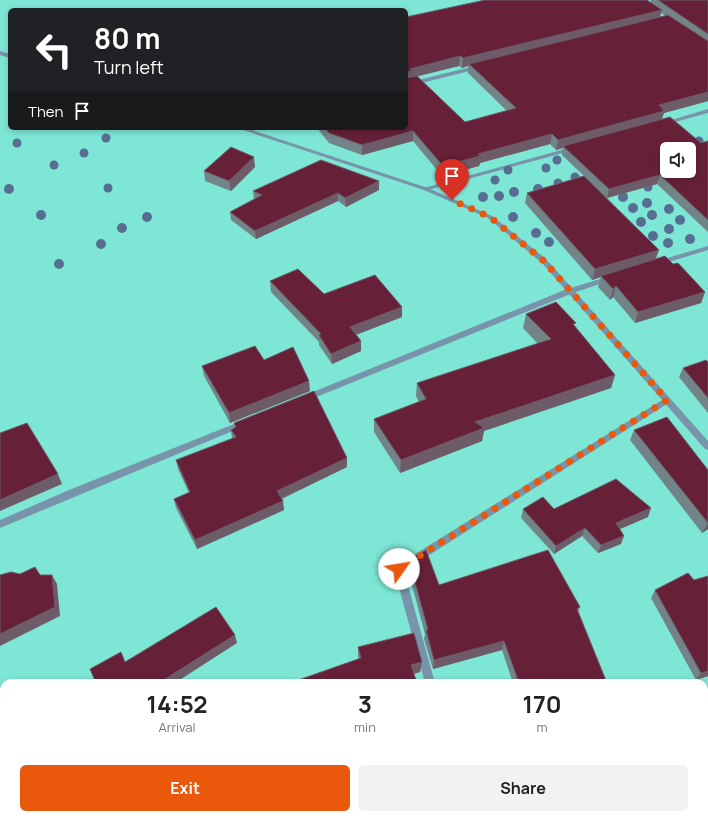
<!DOCTYPE html>
<style>
body{margin:0;font-family:Manrope,sans-serif;background:#f2f2f2;color:#222;height:100vh;display:flex;flex-direction:column;font-size:15px;white-space:nowrap}
*{box-sizing:border-box;margin:0}
p{font-size:13px;color:#767676}
.icon{flex:none;width:22px;height:22px;fill:none;stroke:currentColor;stroke-width:2;stroke-linecap:round;stroke-linejoin:round}
.map{position:relative;flex:1;overflow:hidden}
.sheet{position:absolute;left:0px;top:679px;width:708px;height:140px;display:flex;flex-direction:column;background:#fff;border-radius:12px 12px 0 0;box-shadow:0 2px 6px #0003}
.sheet>*{flex:none}
.hud{position:absolute;left:8px;top:8px;width:400px;height:122px;border-radius:6px;box-shadow:0 2px 6px #0003;background:#202124;color:#fff;overflow:hidden}
.buttons{position:absolute;left:660px;top:142px;display:grid;gap:8px}
.buttons a{display:grid;place-items:center;width:36px;height:36px;border-radius:6px;background:#fff;box-shadow:0 2px 6px #0003;font-size:20px}
.pin{position:absolute;display:grid;place-items:center;width:34px;height:34px;color:#fff;margin:-41px -17px;border-radius:50% 50% 50% 0;rotate:-45deg;box-shadow:0 0 4px #0007}
.pin .icon{rotate:45deg}
.me{position:absolute;width:44px;margin:-22px;rotate:58deg;stroke-linejoin:round;filter:drop-shadow(0 0 3px #0008)}
.turn{display:flex;align-items:center;gap:14px;height:84px;padding:0 20px;font-size:18px}
.turn .icon{width:52px;height:52px;stroke-width:2.5}
.turn b{display:block;font-size:28px;line-height:34px}
.then{display:flex;align-items:center;height:38px;padding:0 20px;background:#0003;gap:8px;font-size:15px}
.eta{display:flex;justify-content:space-evenly;align-items:center;height:68px;text-align:center}
.eta b{font-size:24px;font-weight:700;line-height:28px}
.action{display:flex;gap:8px;margin-top:auto;padding:8px 20px}
.action a{flex:1;height:46px;border-radius:6px;background:#ea580c;color:#fff;font-size:16px;font-weight:700;line-height:46px;text-align:center}
.action a+a{background:#f2f2f2;color:#222}
.map>svg:first-child{display:block}
.lines{fill:none;stroke-linecap:round;stroke-linejoin:round}
.minor{fill:#7894aa;fill-rule:evenodd}
.tertiary{fill:#7894aa;fill-rule:evenodd}
.tree{fill:#576e93}
.wall{fill:#728487;fill-rule:evenodd}
.shaded-wall{fill:#6d5c68}
.building{fill:#662139;stroke:#6d5c68;fill-rule:evenodd}
.route{stroke:#ea580c;stroke-width:7;stroke-dasharray:0 12.6}
</style>
<div class="map">
<svg width="708" height="819" viewBox="0 0 708 819">
<rect width="100%" height="100%" fill="#7ee6d5"/>
<g class="lines">
<path class="minor" d="M479 65 482 67 481 68 406 87V83Z
M708 109V113L664 125 661 123Z
M572 147 574 148V150L428 190 426 191 423 189 424 188Z
M708 246V250L659 265 656 263 657 261Z
M610 276 614 278 612 280 573 293 309 400H303L302 398 303 396 567 289Z
M667 397 670 398 671 400 670 402 404 571 435 683H425L394 569 396 566Z
M244 420 247 421 248 423 247 425 0 528V520L69 490Z
M458 815H470L471 819H459Z"/>
<path class="tertiary" d="M0 51 10 54V58L0 55Z
M237 128H246L428 188 492 216 546 259 708 441V450L705 449 542 263 488 218 424 190Z"/>
</g>
<g class="tree">
<circle cx="106" cy="138" r="4.5"/>
<circle cx="699" cy="141" r="4.5"/>
<circle cx="17" cy="143" r="4.5"/>
<circle cx="84" cy="153" r="4.5"/>
<circle cx="557" cy="160" r="4.5"/>
<circle cx="54" cy="165" r="4.5"/>
<circle cx="546" cy="168" r="4.5"/>
<circle cx="508" cy="170" r="4.5"/>
<circle cx="575" cy="177" r="4.5"/>
<circle cx="495" cy="180" r="4.5"/>
<circle cx="558" cy="183" r="4.5"/>
<circle cx="648" cy="187" r="4.5"/>
<circle cx="108" cy="188" r="4.5"/>
<circle cx="9" cy="189" r="5"/>
<circle cx="538" cy="189" r="5"/>
<circle cx="514" cy="192" r="5"/>
<circle cx="499" cy="196" r="5"/>
<circle cx="483" cy="197" r="5"/>
<circle cx="623" cy="197" r="5"/>
<circle cx="647" cy="203" r="5"/>
<circle cx="633" cy="208" r="5"/>
<circle cx="669" cy="209" r="5"/>
<circle cx="41" cy="215" r="5"/>
<circle cx="652" cy="215" r="5"/>
<circle cx="147" cy="217" r="5"/>
<circle cx="513" cy="217" r="5"/>
<circle cx="680" cy="220" r="5"/>
<circle cx="641" cy="222" r="5"/>
<circle cx="122" cy="228" r="5"/>
<circle cx="669" cy="229" r="5"/>
<circle cx="536" cy="233" r="5"/>
<circle cx="653" cy="236" r="5"/>
<circle cx="690" cy="239" r="5"/>
<circle cx="549" cy="242" r="5"/>
<circle cx="668" cy="243" r="5"/>
<circle cx="101" cy="244" r="5"/>
<circle cx="59" cy="264" r="5"/>
</g>
<path class="wall" d="M651 0H708V101L664 113 662 119 701 143 708 141V232L657 184 607 198 656 259 673 264 705 292 701 303 635 323 613 297 610 300 598 287 601 277 592 280 525 203 527 193 584 176 562 155 563 148 556 150 550 144 480 163 479 166 442 176 413 141 362 155 329 143 317 128H406V17L650 2ZM661 13 666 16 660 17ZM459 66 462 68 468 66V73L507 111 465 122 417 76Z
M289 128H297L294 130Z
M255 167 231 191 205 181 204 171Z
M379 181V190L346 207 338 201 256 239 231 220 230 212 254 199 253 191Z
M270 281 324 294 402 307V317L356 335 361 341V351L332 364 319 345V342L271 292Z
M526 314 575 326 615 375 611 388 484 431 482 441 400 473 374 432V419L419 402 416 396 417 383 538 344 523 328Z
M264 360 310 391 230 423 204 376 202 366Z
M708 362V413L679 377 683 368Z
M234 423 347 467 282 499 284 510 197 549 176 508 174 499 189 493 178 469 176 460 232 439 231 430 235 428Z
M634 430 708 470V529L702 533 630 440Z
M523 509H554L648 517 620 529 621 544 598 553 582 536 554 554 521 518Z
M409 560 439 585 580 607 578 612 607 683H513L502 650 433 669 424 639 425 634 408 570Z
M694 580 708 676 696 680 651 598 655 590Z
M358 647 422 662 420 672 414 674 415 683H290L359 659 358 656Z
M708 709V819H514L513 815H704V710Z"/>
<path class="shaded-wall" d="M662 10 659 19 469 64 468 66 462 68 463 58Z
M460 56 459 66 411 78 406 82V73L410 69Z
M708 92V101L664 113 661 120 563 146V148L556 150 558 140 659 105Z
M413 131V141L362 155V145Z
M552 134 550 144 480 163 479 166 442 176 443 166 478 154Z
M254 157 255 167 231 191 229 181Z
M660 175 657 184 607 198 609 189Z
M379 181V190L346 207 345 198Z
M338 193V201L256 239 255 231Z
M659 250 655 261 601 276V277L592 280 595 269Z
M616 286 613 297 610 300 613 289Z
M705 292 701 303 635 323 638 312Z
M402 307V317L350 337V327Z
M361 341V351L332 364 331 354Z
M615 375 611 388 484 431 482 441 400 473 401 460 475 422Z
M309 381 310 391 230 423 229 413Z
M347 458V467L278 500 277 491Z
M58 474 62 484 0 511V500Z
M283 501 284 510 197 549 195 540Z
M651 508 648 517 613 532 616 523Z
M708 523V529L702 533Z
M585 528 582 536 554 554 556 546Z
M624 536 621 544 598 553 601 545Z
M52 575 57 584 60 616 0 646V634Z
M235 635 237 643 175 683H159Z
M504 641 502 650 433 669 434 660Z
M422 662 420 672 410 675 411 665Z
M708 671V676L696 680 701 673Z
M368 679V683H362Z
M416 680 415 683H408Z
M60 815H62L64 819H63Z
M147 815H161L156 819H142Z"/>
<path class="building" d="M485 0H647L662 10 463 58 460 56 410 69 411 71 406 73V17Z
M658 0H708V34Z
M668 15 708 41V92L659 105 664 111 558 140 552 134 478 154 480 156 443 166 413 131 362 145 329 133 325 128H406V78L417 76 465 122 516 108 469 64Z
M670 117 701 143 708 141V220L660 175 609 189 563 146ZM667 149H689V171H667Z
M231 147 254 157 229 181 204 171Z
M321 160 379 181 345 198 338 193 255 231 230 212 262 195 253 191Z
M584 176 659 250 595 269 527 193Z
M665 256 673 264 678 263 705 292 638 312 616 286 613 289 601 276Z
M298 269 324 294 375 275 402 307 350 327 361 341 331 354 319 335 321 334 270 281Z
M556 302 576 323 573 324 615 375 475 422 484 428 401 460 374 419 426 399 417 383 551 339 526 314Z
M255 346 264 360 293 347 309 381 229 413 202 366Z
M706 360 708 362V398L683 368Z
M314 391 347 458 277 491 283 501 195 540 174 499 190 492 176 460 236 437 231 430 236 427 234 423Z
M667 417 708 470V523L634 430Z
M27 423 58 474 0 500V433Z
M616 479 651 508 616 523 624 536 601 545 585 528 556 546 523 509 543 497 554 509Z
M426 550 439 585 548 550 580 607 577 609 607 683H519L504 641 434 660 426 630H428L409 560Z
M35 567 40 575H52L55 607 0 634V575L11 572 20 574Z
M688 573 694 580 708 576V671L701 673 655 590Z
M216 607 235 635 159 683H96L90 669 121 652 125 662Z
M414 633 422 662 411 665 416 680 408 683H369L368 679 362 683H290L361 658 358 647Z
M708 709V814L704 815V784H705L704 782V710Z
M4 749V815H60L63 819H0V750Z
M76 815H147L142 819H70Z
M333 815H454L455 819H318Z
M518 815H702L668 819H519Z"/>
<g class="lines">
<path class="route" d="M399 569 667 400 544 261 490 217 452 200"/>
</g>
</svg>
<div class="buttons">
<a><svg class="icon" aria-label="sound" viewBox="0 0 24 24"><path d="M4 9h4l5-4v14l-5-4H4zM17 9q2 3 0 6"/></svg></a>
</div>
<div class="pin" style="left:452px;top:200px;background:#d93025"><svg class="icon" aria-label="arrive" viewBox="0 0 24 24"><path d="M6 21V4h12l-3 4 3 4H6"/></svg></div>
<svg class="me" style="left:399px;top:569px" viewBox="-20 -20 40 40"><circle r="19" fill="#fff"/><path d="M0-13L10 11 0 6-10 11z" fill="#ea580c"/></svg>
<div class="hud">
<div class="turn"><svg class="icon" aria-label="left" viewBox="0 0 24 24"><path d="M17 20v-9H6M10 6l-5 5 5 5"/></svg><div><b>80 m</b>Turn left</div></div>
<div class="then">Then<svg class="icon" aria-label="arrive" viewBox="0 0 24 24"><path d="M6 21V4h12l-3 4 3 4H6"/></svg></div>
</div>
<section class="sheet">
<div class="eta">
<div><b>14:52</b><p>Arrival</p></div>
<div><b>3</b><p>min</p></div>
<div><b>170</b><p>m</p></div>
</div>
<div class="action"><a>Exit</a><a>Share</a></div>
</section>
</div>
